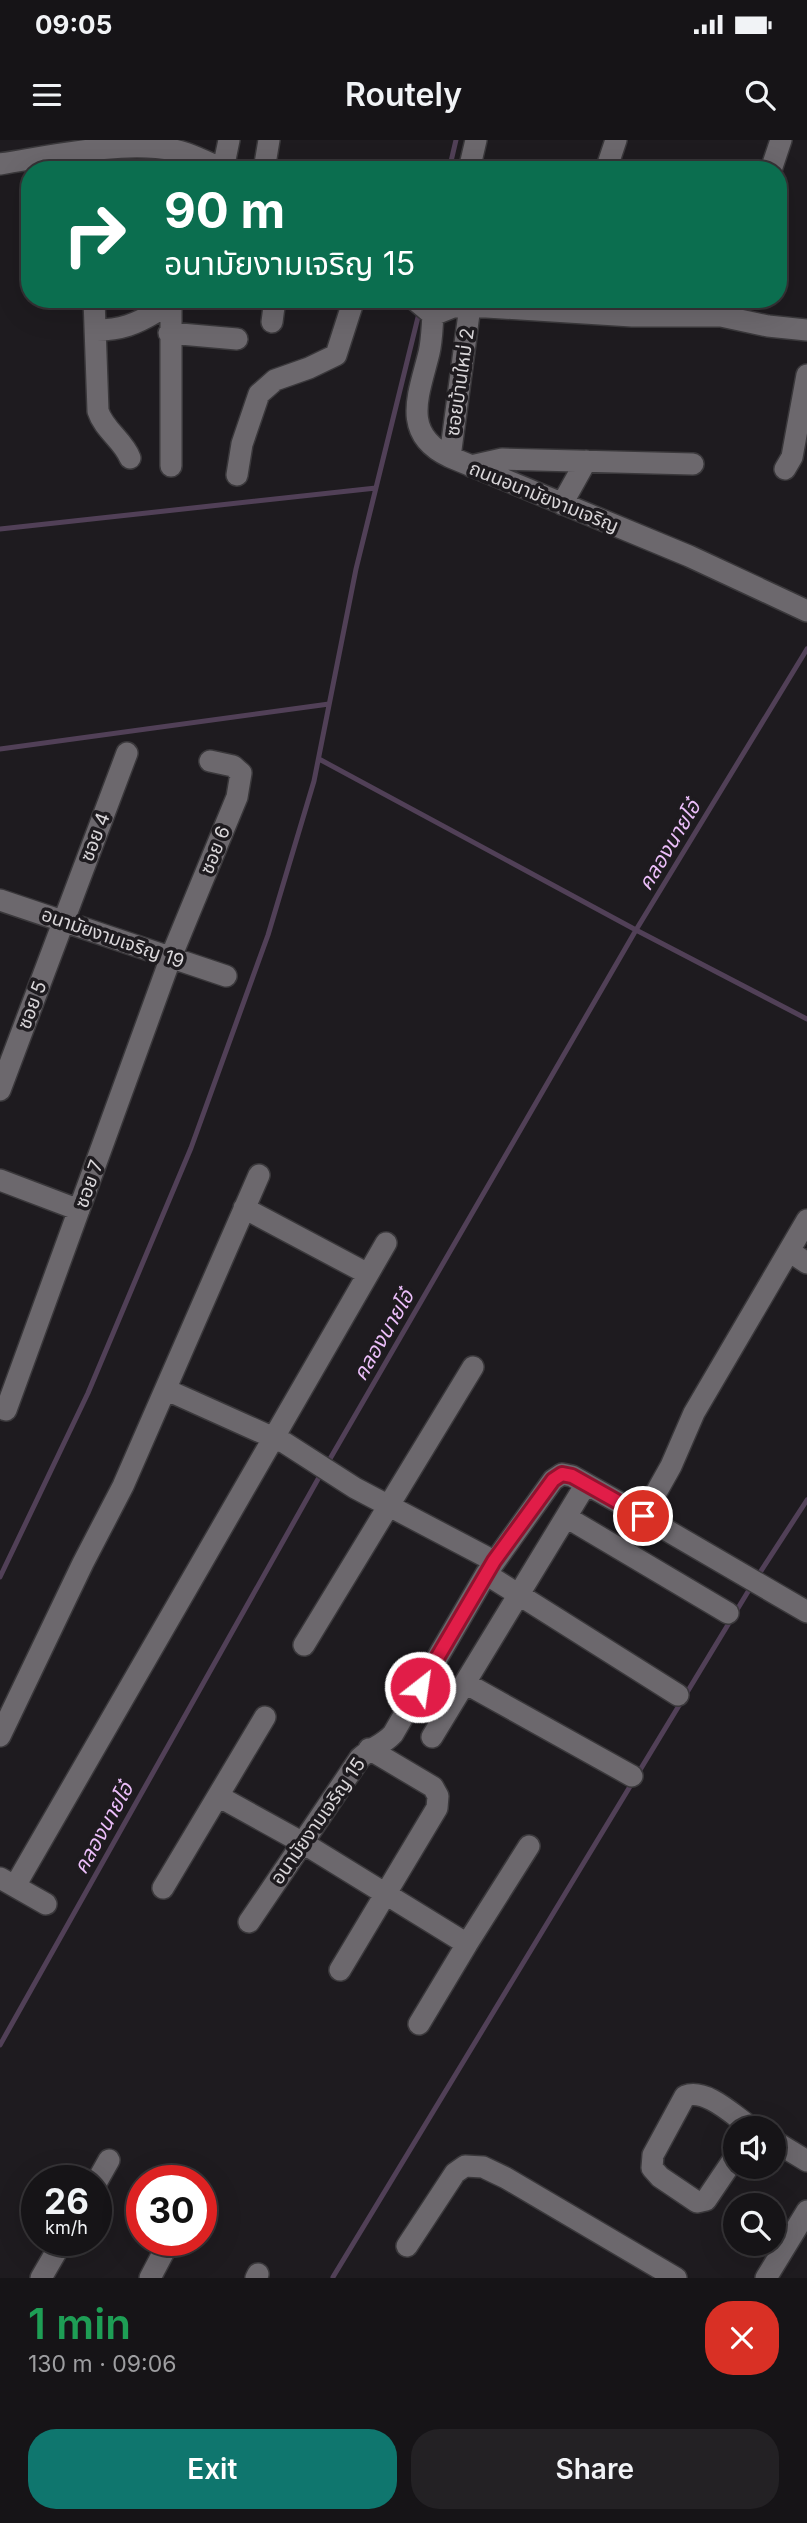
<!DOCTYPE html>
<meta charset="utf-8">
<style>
body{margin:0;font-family:Inter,"Noto Sans Thai",sans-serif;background:#232124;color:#f1f3f6;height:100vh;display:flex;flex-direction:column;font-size:26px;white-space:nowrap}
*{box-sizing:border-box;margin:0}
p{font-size:23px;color:#9e9ea1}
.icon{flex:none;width:38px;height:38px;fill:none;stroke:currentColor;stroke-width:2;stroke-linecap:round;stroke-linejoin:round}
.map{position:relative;height:2138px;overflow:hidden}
.side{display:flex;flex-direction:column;background:#161417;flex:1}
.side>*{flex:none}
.guide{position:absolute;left:21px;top:21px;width:766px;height:147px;border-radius:28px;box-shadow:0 7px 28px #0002,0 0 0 2px #353336;background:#0b6e4f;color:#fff;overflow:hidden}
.fabs{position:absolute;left:723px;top:1976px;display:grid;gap:14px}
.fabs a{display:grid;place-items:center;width:63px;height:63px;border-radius:50%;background:#161417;box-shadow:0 7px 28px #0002,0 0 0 2px #353336;font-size:35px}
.speed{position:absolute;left:21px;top:2025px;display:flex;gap:14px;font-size:35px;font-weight:700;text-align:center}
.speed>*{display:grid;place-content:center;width:91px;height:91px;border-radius:50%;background:#161417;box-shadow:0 7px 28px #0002,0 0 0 2px #353336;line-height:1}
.speed small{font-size:18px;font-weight:400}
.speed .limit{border:10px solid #d22;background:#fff;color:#111}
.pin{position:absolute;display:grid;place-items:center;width:60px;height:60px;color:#fff;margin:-30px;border:4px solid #fff;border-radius:50%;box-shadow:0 2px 7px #0007}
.me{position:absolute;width:77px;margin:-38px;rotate:30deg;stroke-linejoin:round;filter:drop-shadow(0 0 5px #0008)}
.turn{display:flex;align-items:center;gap:24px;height:147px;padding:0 28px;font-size:32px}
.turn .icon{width:91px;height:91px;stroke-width:2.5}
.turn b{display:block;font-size:49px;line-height:60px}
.round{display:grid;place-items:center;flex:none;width:74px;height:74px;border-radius:28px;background:#232124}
.head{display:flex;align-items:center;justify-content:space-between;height:119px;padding:0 28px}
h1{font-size:42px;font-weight:600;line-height:52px;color:#1e9e55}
.primary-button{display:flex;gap:14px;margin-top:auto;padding:14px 28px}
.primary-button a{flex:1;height:80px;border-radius:28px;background:#0f766e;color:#fff;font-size:28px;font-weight:600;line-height:80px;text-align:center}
.primary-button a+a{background:#232124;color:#f1f3f6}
.status{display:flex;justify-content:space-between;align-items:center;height:49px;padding:0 35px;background:#161417;direction:ltr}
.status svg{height:19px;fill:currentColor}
header{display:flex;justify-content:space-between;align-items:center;height:91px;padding:0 28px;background:#161417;font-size:32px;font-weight:600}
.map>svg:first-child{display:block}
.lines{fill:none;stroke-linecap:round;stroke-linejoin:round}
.stream{stroke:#514057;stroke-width:5}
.minor-casing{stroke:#3a383b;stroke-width:24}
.minor{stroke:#6c686d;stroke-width:21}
.route-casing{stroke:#92132f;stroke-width:18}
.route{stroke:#e11d48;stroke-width:12}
.labels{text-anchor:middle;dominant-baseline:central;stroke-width:7;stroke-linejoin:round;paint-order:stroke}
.street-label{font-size:19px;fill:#d9d6d9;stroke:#1e1b1f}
.water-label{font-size:21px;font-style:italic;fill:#ebbef9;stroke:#1e1b1f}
</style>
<div class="status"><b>09:05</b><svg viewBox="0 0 49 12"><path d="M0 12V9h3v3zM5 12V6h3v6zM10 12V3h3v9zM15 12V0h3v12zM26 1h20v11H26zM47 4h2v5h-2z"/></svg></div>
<header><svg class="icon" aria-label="menu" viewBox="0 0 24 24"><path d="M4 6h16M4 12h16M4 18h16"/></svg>Routely<svg class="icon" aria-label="search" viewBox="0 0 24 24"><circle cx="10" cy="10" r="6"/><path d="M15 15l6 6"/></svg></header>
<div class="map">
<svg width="807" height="2138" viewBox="0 0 807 2138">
<rect width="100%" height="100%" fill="#1e1b1f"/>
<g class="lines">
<path class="stream" d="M449 30 456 0
M0 389 376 348
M0 609 329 564
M319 619 636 790 807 879
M327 1324 636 790 807 509
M0 1437 88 1253 191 1008 268 795 314 641 356 429 420 169
M757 1437 807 1360
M0 1905 322 1332
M333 2137 752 1445"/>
<defs>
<path id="minor" d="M0 24C52 16 123 0 174 10 190 13 209 23 224 30
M223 29 229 0
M264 30 269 0
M469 30 476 0
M606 30 616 0
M771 30 781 0
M94 159 98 271C104 290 123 300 130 318
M414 159 433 175C432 187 432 200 429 213 419 254 400 294 450 317L689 416 807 471
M433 175 453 167 470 166 632 176H721L768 186 807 190
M272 182 275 159
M97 190C121 190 136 184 156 172
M169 193 237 199
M450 317 470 166
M171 326V159
M471 326 502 319 693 324
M785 329 792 317 807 235
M237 335 242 304 259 254 275 240 309 228 336 215 354 159
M562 364 586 321
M0 760 226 836
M0 950 127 613
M0 1040 79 1070
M244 1068 368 1134
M789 1111 807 1123
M167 1250 285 1303 355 1348 494 1421
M6 1270 171 817 237 657 241 633 233 626 210 621
M643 1376 671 1326 694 1273 807 1080
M566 1377 728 1473
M486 1434 678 1555
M304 1505 473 1227
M465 1543 632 1636
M0 1596 83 1423 123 1346 259 1035
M432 1597 586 1344
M218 1656 303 1703 467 1804
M0 1738 46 1764
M15 1746 386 1103
M163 1748 265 1577
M249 1782 360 1618C371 1608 383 1605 393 1594L486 1434 553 1340 562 1334 572 1336 620 1363 807 1472
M340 1830 437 1668 438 1656 433 1647 369 1609
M419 1884 467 1804 529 1706
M774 2001 807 2021
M735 2017 706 2060 697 2062 660 2037 652 2028 653 2015 685 1956C707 1948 734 1976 752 1988
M96 2043 109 2020
M407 2106 455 2033 465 2026 483 2027 506 2038 676 2138
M41 2138 63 2100
M150 2138 170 2100
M256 2138 258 2134
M766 2138 807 2071"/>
</defs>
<use href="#minor" class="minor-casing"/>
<use href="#minor" class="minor"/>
</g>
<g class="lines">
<defs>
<path id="route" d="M420 1547 494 1421 553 1340 562 1334 572 1336 643 1376"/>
</defs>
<use href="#route" class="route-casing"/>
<use href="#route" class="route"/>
</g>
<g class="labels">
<g class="street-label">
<text transform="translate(460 242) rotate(-82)">ซอยบ้านใหม่ 2</text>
<text transform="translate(544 357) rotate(22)">ถนนอนามัยงามเจริญ</text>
<text transform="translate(95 697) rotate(-69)">ซอย 4</text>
<text transform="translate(215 710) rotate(-68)">ซอย 6</text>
<text transform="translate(113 798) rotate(19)">อนามัยงามเจริญ 19</text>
<text transform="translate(32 865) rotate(-69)">ซอย 5</text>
<text transform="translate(89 1044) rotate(-70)">ซอย 7</text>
<text transform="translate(318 1681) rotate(-55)">อนามัยงามเจริญ 15</text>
</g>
<g class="water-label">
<text transform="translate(669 705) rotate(-59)">คลองนายโอ๋</text>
<text transform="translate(383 1195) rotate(-60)">คลองนายโอ๋</text>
<text transform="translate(103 1688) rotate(-61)">คลองนายโอ๋</text>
</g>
</g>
</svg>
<div class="fabs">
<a><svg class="icon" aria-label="sound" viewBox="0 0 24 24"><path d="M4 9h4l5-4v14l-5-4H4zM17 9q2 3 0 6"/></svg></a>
<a><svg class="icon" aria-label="search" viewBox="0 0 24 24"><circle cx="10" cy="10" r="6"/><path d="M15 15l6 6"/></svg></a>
</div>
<div class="speed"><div>26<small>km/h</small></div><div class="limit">30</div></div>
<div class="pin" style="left:643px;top:1376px;background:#d93025"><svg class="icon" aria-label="arrive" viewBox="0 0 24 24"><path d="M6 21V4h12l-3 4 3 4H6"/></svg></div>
<svg class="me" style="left:420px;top:1547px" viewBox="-20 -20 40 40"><circle r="17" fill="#e11d48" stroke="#fff" stroke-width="3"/><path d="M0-11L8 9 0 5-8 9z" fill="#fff"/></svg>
<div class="guide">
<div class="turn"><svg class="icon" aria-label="right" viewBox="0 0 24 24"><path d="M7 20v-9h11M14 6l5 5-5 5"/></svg><div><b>90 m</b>อนามัยงามเจริญ 15</div></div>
</div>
</div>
<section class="side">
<div class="head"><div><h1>1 min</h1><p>130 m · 09:06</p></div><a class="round" style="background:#d93025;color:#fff"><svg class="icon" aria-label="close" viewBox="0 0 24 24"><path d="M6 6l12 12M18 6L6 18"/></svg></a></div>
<div class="primary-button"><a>Exit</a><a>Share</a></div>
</section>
